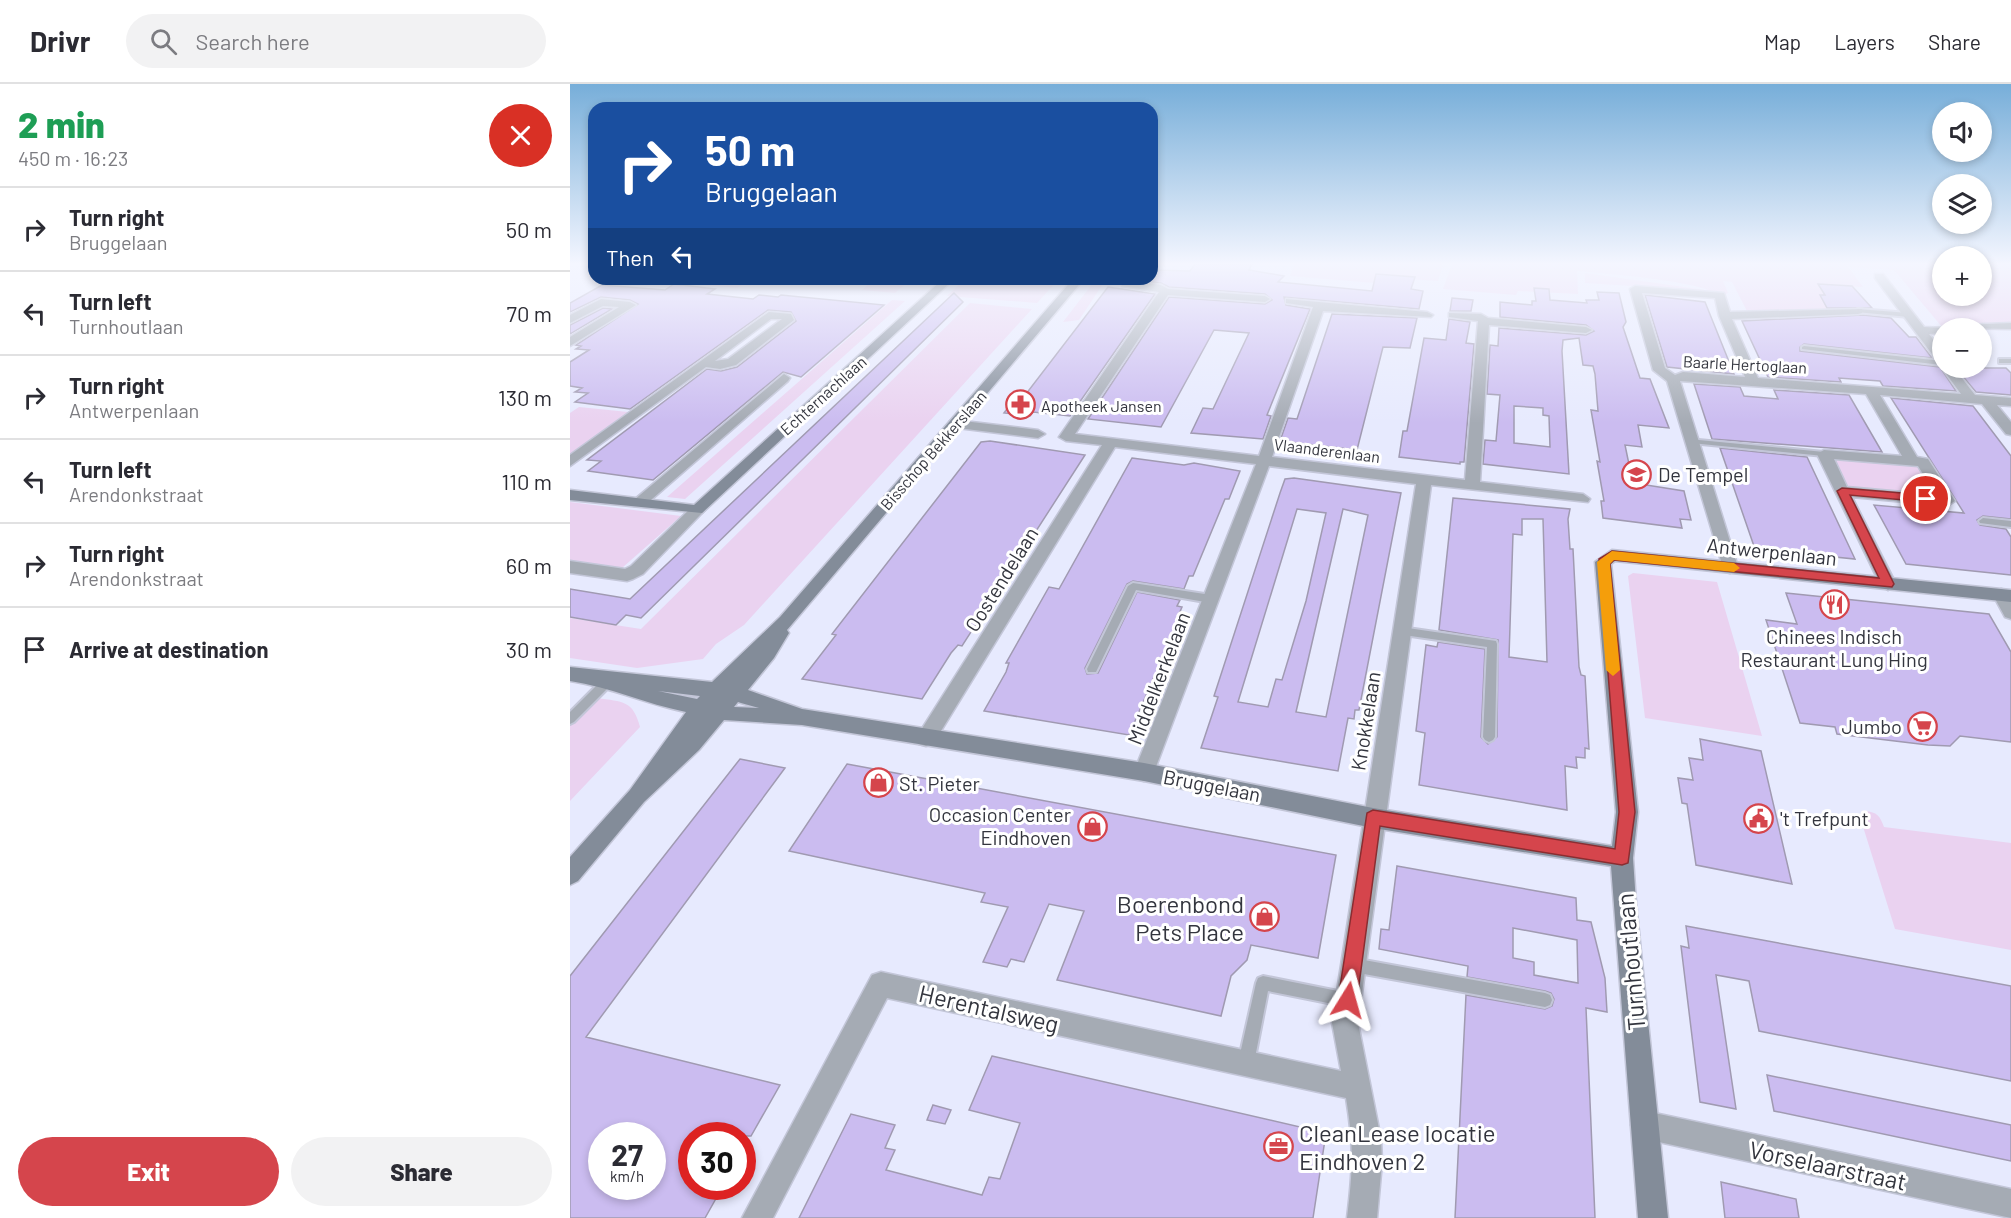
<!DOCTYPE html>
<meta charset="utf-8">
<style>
body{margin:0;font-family:Barlow,sans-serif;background:#f2f2f3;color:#2b2b33;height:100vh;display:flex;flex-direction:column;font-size:22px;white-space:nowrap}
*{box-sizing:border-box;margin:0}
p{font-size:20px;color:#7c7c81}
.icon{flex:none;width:33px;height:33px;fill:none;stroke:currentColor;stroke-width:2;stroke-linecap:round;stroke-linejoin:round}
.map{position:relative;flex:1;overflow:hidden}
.details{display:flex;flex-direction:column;background:#fff;width:570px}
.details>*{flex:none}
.banner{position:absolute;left:18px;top:18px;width:570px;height:183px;border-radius:18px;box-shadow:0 3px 9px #0003;background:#1a4fa0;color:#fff;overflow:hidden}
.controls{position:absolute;left:1362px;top:18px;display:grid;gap:12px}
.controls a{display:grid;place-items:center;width:60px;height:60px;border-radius:50%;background:#fff;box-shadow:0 3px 9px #0003;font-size:30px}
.speed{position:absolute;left:18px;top:1038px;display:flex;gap:12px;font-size:30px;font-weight:700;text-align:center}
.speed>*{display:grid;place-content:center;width:78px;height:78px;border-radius:50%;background:#fff;box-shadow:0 3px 9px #0003;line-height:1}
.speed small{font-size:15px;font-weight:400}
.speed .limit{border:9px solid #d22;background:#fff;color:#111}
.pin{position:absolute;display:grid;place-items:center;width:51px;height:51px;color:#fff;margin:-26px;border:3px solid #fff;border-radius:50%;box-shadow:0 2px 6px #0007}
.me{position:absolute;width:66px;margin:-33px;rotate:8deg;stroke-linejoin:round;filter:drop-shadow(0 0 4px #0008)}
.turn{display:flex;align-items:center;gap:21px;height:126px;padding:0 18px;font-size:27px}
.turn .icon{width:78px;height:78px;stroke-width:2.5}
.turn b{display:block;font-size:42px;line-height:51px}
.then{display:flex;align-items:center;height:57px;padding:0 18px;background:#0003;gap:12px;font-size:22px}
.round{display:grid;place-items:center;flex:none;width:63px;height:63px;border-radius:32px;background:#f2f2f3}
.overview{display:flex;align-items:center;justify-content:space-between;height:102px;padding:0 18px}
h1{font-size:36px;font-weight:800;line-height:45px;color:#1e9e55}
.button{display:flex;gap:12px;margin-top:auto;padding:12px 18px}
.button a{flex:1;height:69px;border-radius:36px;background:#d5454c;color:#fff;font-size:24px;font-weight:800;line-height:69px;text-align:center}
.button a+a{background:#f2f2f3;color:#2b2b33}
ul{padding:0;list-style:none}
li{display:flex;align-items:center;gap:18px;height:84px;padding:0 18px;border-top:2px solid #e1e1e2}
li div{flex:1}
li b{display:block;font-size:22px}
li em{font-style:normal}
header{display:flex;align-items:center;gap:36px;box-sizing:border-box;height:84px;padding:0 30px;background:#fff;border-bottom:2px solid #e1e1e2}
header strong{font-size:28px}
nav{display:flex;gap:33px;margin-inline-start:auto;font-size:21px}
.search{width:420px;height:54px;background:#f2f2f3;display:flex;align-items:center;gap:15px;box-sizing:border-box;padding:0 21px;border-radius:33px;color:#7c7c81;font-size:22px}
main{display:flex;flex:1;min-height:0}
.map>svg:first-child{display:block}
.green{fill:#ead2f0}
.building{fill:#cbbcf0;stroke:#a09ab1;stroke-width:1.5;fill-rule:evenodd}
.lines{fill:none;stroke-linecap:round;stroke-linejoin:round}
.lane-casing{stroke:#c3c6d8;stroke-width:4}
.street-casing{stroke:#c3c6d8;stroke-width:3}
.secondary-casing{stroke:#c3c6d8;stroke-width:3}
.lane{fill:#a5abb4;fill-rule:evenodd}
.street{fill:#a5abb4;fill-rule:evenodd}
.secondary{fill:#838c99;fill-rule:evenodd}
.route{fill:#d5454c;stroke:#8a2d31;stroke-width:1.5}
.slow{fill:#f59e0b}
.labels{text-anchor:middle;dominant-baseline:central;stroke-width:6;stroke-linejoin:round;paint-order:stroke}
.far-street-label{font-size:16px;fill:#33353e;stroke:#fff}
.far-poi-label{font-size:16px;fill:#33353e;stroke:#fff;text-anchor:start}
.poi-label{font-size:20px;fill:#33353e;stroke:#fff;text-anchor:start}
.street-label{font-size:20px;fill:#33353e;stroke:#fff}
.near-poi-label{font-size:24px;fill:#33353e;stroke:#fff;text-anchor:end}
.near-street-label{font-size:24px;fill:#33353e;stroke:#fff}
</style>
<header>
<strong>Drivr</strong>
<div class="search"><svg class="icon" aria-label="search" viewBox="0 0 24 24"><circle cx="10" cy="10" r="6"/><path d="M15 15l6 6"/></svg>Search here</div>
<nav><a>Map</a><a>Layers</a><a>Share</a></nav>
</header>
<main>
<section class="details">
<div class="overview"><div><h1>2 min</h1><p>450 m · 16:23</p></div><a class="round" style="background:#d93025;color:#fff"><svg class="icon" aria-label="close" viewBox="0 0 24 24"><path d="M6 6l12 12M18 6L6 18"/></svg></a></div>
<ul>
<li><svg class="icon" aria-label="right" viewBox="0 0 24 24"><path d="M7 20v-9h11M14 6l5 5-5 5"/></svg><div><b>Turn right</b><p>Bruggelaan</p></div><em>50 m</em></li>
<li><svg class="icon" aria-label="left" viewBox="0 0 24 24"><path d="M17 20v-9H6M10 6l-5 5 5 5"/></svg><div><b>Turn left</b><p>Turnhoutlaan</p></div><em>70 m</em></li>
<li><svg class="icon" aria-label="right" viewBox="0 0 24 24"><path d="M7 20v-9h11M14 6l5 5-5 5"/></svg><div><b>Turn right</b><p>Antwerpenlaan</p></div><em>130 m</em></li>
<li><svg class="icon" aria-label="left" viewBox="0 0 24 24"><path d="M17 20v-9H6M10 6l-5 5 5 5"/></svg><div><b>Turn left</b><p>Arendonkstraat</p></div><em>110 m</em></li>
<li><svg class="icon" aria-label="right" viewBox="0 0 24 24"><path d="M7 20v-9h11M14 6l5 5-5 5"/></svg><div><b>Turn right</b><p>Arendonkstraat</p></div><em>60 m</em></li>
<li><svg class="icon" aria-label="arrive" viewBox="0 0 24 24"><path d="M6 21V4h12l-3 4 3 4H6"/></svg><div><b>Arrive at destination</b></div><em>30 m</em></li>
</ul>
<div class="button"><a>Exit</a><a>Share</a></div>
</section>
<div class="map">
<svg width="1441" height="1134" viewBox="0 0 1441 1134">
<rect width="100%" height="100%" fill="#e7eafe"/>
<path class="green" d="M724 180H873L868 197 807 193 805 199 720 192Z
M882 180H1372V212H1412V180H1441V240L1373 244 1324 186 1278 183 1293 203 1253 201 1260 211H1253L1262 225 1178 229 1162 198 1153 197 1158 209 1152 212C1127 196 1040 190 1007 187L1008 210 948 207 946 211 873 205Z
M1015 189 1142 207 1015 199Z
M79 195H136L175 199 167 204Z
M305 195H341L325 209 292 206Z
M395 195H489L467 219 377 212Z
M523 199 533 200 509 236 493 238Z
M322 216 335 217 115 415 97 413Z
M400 219 462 225 174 541 146 560 133 575 67 584 0 574V534L71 545Z
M9 323 58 328 0 370V329Z
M1262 373 1347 380 1371 412 1276 403Z
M0 418 111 432 52 484 0 477Z
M1063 489 1147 498 1192 652 1075 634 1058 492Z
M27 614C53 618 63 616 70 643L0 717V641Z
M1295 727C1307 728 1310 732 1314 743L1441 759V866L1325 845 1290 733 1291 729Z"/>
<path class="building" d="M625 180H682L679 186 714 192 708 198 802 207 806 190 845 193 841 205 853 207 849 225 714 213 716 221 740 225 697 331 701 332 693 355 621 349 633 324 643 325 679 249 644 246 591 343 518 335 599 213 695 220 702 216 695 210 599 203 591 199 572 197 582 195V186L620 187Z
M104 200 145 205 137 210 183 215 189 211 208 213 211 211 314 221 231 293 213 288 83 396 18 387 31 377 17 376 137 285 151 287 167 283 226 237 221 228 198 226 60 325 5 318 18 309 5 308 12 304 0 302V278L19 266 6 265 11 262 6 261 68 220 60 216 31 213 0 228V219L32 201 95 206Z
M1248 200 1282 202 1302 224H1257L1250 211H1255Z
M538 203 585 210 500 332 463 328 460 332 434 329 449 309 456 310Z
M964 204 979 205 980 216 1017 219 1016 216H1029L1027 208 1049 209 1056 238 1053 243 1070 294 1080 295 1099 344 1068 341 1072 363 1055 361 1061 390 1057 398 1114 407 1121 436 1110 435 1112 444 1033 434 1031 417H1034L1027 377 1030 378 1021 326 1028 327 1025 290 1023 282 1013 281 1009 254 993 256 992 267 999 390 913 380 915 356 926 357 930 311 917 310 920 261 928 262 929 244 1016 251 1024 247 1016 241 930 233V218L962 221V217H966ZM944 322 973 324V331L979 332 980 363 944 359Z
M384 209 393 218 71 534 56 531 46 541 0 533V505L60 515Z
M1075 211 1135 218 1164 290 1097 283Z
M882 214 903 216 901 227H880Z
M33 224 42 225 0 250V241Z
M762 230 847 234 840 264 813 263 787 366 710 357 718 334 727 335Z
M1293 231 1321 234 1339 253H1346L1362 274 1234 260 1230 263V267L1370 283 1386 307 1313 302 1310 297 1269 294 1271 298 1198 293 1172 237Z
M879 235 900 238 896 259 904 260 894 378H890V380L829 373 833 347H837L854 254 876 256Z
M1386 284H1436L1441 289V311L1406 308Z
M1124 300 1170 303 1174 312 1208 315 1204 306 1279 311 1312 368 1142 355Z
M1321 314 1403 322 1441 372V435L1413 432 1407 436 1410 441 1436 445 1441 453V491L1336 480 1304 421 1394 429Z
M420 357 515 371 392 562 388 561 381 569 352 615 232 595 266 551 262 550 411 358Z
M1150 364 1237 373 1285 475 1185 465Z
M562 374 614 381 624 379 670 387 659 415H655L623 492H619L614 505 563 497 557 500 515 584 517 590 528 589 567 508 610 516 607 522 612 523 609 530 613 531 588 594 584 593 559 651 414 627 436 588 439 579H436L479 503 489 505Z
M724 394 831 409 789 626H785L784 635 778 634 768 687 631 664 648 613 644 612 710 409 715 395ZM727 425 756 429 736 517 712 596 706 595 698 623 668 618ZM773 425 798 431 756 633 726 628Z
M883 414 1000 425 998 435 1000 465H1003L1009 583 1011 591 1015 592 1019 665 1015 664V674L1006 673 1007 684 995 682 997 726 849 701 855 649 846 647 856 561 867 563 868 558 915 565 911 653 918 660 927 653 928 556 869 546ZM952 435H973L977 578 939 573 943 450 952 451Z
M1216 509 1419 530 1441 568V658L1390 652 1380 662 1358 661 1267 650 1265 643 1230 639 1196 536 1227 540Z
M1130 655 1191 667 1222 800 1126 781 1117 720 1112 719 1108 694 1123 696 1119 674 1133 676Z
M170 675 215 684 16 953 210 1001 181 1052H122V1102H153L135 1134H0V892ZM32 1052H82V1102H32Z
M277 680 766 771 748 874 681 861 677 876 661 892 651 932 487 896 514 827 479 820 454 878 441 875 437 883 413 878 438 823 411 818 415 809 219 767Z
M827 782 1006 814 1007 836 1021 838 1035 894 1037 928 1016 924 1025 1134H885L896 911 975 925 982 922 984 915 981 909 975 907 897 893 898 882 809 865 811 845 819 846ZM943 844 1007 856 1008 899 964 891V878L943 874Z
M1116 842 1441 902V997L1189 947 1179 897 1146 891 1166 1025 1130 1018 1111 862 1119 864Z
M422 972 756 1049 743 1134H229L281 1030 325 1041 315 1064 325 1066 316 1086 412 1111 419 1093 430 1095 450 1039 399 1026Z
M1197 991 1441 1041V1077L1204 1027Z
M363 1021 381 1026 375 1040 357 1036Z
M1151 1098 1226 1115 1229 1134H1155Z"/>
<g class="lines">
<defs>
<path id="lane" d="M1288 225 1339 229 1342 231 1339 233 1286 228 1285 227Z
M1234 262 1372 277V281L1232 265V263Z
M1429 275H1441V279H1429Z
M1118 355 1254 368 1258 370 1254 372 1121 359 1117 357Z
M1413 434 1441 437V443L1410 439 1409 437Z
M563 499 641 511 646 515 641 519 566 506 526 588H518L517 585 558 502Z
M831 543 926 557 927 560 925 653 923 656 919 658 915 656 913 653 917 563 827 550 826 547 827 544Z
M38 593 42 594 43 597 42 600 4 638 0 640V628L34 594Z
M783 874 975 909 980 911 982 916 980 921 975 923 783 888 778 886 776 881 778 876Z
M693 892 778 909 783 911 785 916 783 921 778 923 698 907 684 979 681 984 676 987 671 984 668 979 686 899 688 894Z"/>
<path id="street" d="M1305 190H1313L1354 243 1376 244H1372V249L1359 250 1372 267V279L1368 278 1305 194Z
M556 197 591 201 598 205 695 212 700 215 695 218 598 211 505 350 689 372 743 223 716 219V215L857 228 863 231 861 233 753 227 702 373 895 396 908 237 879 233V229L911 230 918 234 1016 243 1022 246 1016 249 919 241 910 398 1013 410 1020 415 1018 418 861 401 788 939 811 1055 812 1078 807 1134H777C783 1086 784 1062 776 1014L317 914 203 1134H172L302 891 311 888 771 987 762 939 846 400 699 382 584 688 581 694 574 697 567 694 564 688 686 380 545 363 363 660 356 662 349 660 346 654 532 361 496 357 489 353 589 208 552 202V198Z
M1065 202 1154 209 1160 228 1292 225V229L1288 230 1162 235 1188 294 1391 310 1372 284H1384L1405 311 1441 314V322L1427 321 1441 338V351L1436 350 1412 320 1310 311 1347 373 1358 375 1385 417 1377 422 1282 413 1326 500 1318 506 1310 500 1247 370 1254 366 1332 372 1296 310 1110 297 1168 483 1160 489 1154 487 1097 297 1083 286 1060 205ZM1072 209 1145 214 1149 232 1175 293 1113 288 1105 291 1095 284ZM1264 375 1348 382 1366 411 1277 403Z
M31 215 60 218 66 221 0 262V253L49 223 33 222 0 239V231Z
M199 228 221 230 224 236 166 281 150 285 136 283 0 382V371ZM201 235H212L158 275 145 277Z
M1441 239V245L1387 244 1393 241Z
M214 290 220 294 218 297 74 422H64L61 419 64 416Z
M385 336 468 346 475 350 468 354 380 343V337Z
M127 421 132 423 135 426 132 429 73 490 63 495 57 497 0 489V477L55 485 61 482 122 423Z
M1431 505 1437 507 1441 514V535L1435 533 1423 511Z
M1075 1027 1441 1105V1134L1075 1055 1065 1051 1061 1041 1065 1031Z"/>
<path id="secondary" d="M373 195H384L132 429 0 416V406L124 421Z
M503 195H514L217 546 219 549 204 574 178 606 232 625 574 679 803 724 1042 762 1046 728 1025 478 1042 466 1441 506V518L1045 477 1041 480 1068 728 1063 774 1066 819 1098 1134H1068L1041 782 803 744 574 697 232 641 154 636 129 666 74 718 8 797 0 801V773L60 706 116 628C76 620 40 603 0 597V583L142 598 210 533ZM88 607 130 612 127 615ZM168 618 171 619 189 624 164 623Z"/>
</defs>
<use href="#lane" class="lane-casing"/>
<use href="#street" class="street-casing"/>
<use href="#secondary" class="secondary-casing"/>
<use href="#lane" class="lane"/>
<use href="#street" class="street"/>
<use href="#secondary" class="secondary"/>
</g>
<linearGradient id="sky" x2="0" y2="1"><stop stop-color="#77aed9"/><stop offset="0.53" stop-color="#f4f6ff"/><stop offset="1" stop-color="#f4f6ff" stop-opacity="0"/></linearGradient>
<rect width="1441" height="339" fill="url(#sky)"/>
<path class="route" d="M1272 404 1356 411 1362 415 1356 418 1280 411 1324 500 1322 503 1044 476 1040 480 1065 728 1058 779 1052 781 810 742 787 916 785 922 778 925 771 922 768 916 797 729 803 726 1045 765 1049 728 1029 475 1042 467 1309 494 1267 407Z"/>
<path class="slow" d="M1042 467 1164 479 1170 484 1164 488 1044 476 1040 480 1050 586 1043 592 1036 586 1027 478Z"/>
<defs>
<symbol id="pharmacy-ring" viewBox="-11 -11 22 22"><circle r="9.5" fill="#fff" stroke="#d5454c" stroke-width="1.5"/><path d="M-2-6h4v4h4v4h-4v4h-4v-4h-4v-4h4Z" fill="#d5454c"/></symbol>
<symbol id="school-ring" viewBox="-11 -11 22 22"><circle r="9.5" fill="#fff" stroke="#d5454c" stroke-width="1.5"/><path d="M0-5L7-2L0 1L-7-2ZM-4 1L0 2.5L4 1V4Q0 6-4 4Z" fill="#d5454c"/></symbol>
<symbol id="restaurant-ring" viewBox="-11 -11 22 22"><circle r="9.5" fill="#fff" stroke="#d5454c" stroke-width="1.5"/><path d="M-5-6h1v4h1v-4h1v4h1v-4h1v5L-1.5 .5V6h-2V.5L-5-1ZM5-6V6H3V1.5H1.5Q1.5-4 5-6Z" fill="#d5454c"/></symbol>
<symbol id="supermarket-ring" viewBox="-11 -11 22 22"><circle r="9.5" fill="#fff" stroke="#d5454c" stroke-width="1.5"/><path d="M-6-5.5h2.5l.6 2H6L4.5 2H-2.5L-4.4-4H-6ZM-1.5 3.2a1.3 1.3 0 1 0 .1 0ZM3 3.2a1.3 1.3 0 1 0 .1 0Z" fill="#d5454c"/></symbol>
<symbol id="shop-ring" viewBox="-11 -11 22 22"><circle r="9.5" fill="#fff" stroke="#d5454c" stroke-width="1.5"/><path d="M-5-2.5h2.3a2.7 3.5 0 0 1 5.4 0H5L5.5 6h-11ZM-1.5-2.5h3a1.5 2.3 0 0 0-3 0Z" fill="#d5454c"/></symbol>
<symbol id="civic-ring" viewBox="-11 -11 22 22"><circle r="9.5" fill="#fff" stroke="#d5454c" stroke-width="1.5"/><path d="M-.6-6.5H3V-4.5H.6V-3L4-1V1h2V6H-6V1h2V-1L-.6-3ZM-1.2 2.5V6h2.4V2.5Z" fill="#d5454c"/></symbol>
<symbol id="office-ring" viewBox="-11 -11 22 22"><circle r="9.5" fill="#fff" stroke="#d5454c" stroke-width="1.5"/><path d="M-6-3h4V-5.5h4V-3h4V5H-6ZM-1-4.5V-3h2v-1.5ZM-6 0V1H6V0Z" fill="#d5454c"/></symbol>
</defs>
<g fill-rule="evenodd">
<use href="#pharmacy-ring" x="434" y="304" width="33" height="33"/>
<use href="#school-ring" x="1050" y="374" width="33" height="33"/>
<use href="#restaurant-ring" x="1248" y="504" width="33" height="33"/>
<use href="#supermarket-ring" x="1336" y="626" width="33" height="33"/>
<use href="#shop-ring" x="292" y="682" width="33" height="33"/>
<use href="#civic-ring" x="1172" y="718" width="33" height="33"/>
<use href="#shop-ring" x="506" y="726" width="33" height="33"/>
<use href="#shop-ring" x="678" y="816" width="33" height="33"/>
<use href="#office-ring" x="692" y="1046" width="33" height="33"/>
</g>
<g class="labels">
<g class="far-street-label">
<text transform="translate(1175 280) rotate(3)">Baarle Hertoglaan</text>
<text transform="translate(253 311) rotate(-42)">Echternachlaan</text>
<text transform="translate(363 366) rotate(-49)">Bisschop Bekkerslaan</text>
<text transform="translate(757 366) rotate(7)">Vlaanderenlaan</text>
</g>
<g class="far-poi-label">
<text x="471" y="321">Apotheek Jansen</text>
</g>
<g class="poi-label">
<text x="1088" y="390">De Tempel</text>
<text x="1264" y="552" text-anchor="middle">Chinees Indisch<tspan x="1264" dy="23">Restaurant Lung Hing</tspan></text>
<text x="1332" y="642" text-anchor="end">Jumbo</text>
<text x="329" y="699">St. Pieter</text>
<text x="501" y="730" text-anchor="end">Occasion Center<tspan x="501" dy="23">Eindhoven</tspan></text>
<text x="1210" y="734">'t Trefpunt</text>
</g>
<g class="street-label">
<text transform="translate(1202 467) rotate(6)">Antwerpenlaan</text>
<text transform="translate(431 495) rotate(-58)">Oostendelaan</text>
<text transform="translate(588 594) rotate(-69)">Middelkerkelaan</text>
<text transform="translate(795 637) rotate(-81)">Knokkelaan</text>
<text transform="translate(642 701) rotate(11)">Bruggelaan</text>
</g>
<g class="near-poi-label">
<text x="674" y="819">Boerenbond<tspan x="674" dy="28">Pets Place</tspan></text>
<text x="729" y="1048" text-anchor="start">CleanLease locatie<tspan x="729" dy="28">Eindhoven 2</tspan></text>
</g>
<g class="near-street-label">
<text transform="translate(1060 878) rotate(-95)">Turnhoutlaan</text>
<text transform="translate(419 924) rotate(13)">Herentalsweg</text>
<text transform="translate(1258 1081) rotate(12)">Vorselaarstraat</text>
</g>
</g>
</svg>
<div class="controls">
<a><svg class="icon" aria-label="sound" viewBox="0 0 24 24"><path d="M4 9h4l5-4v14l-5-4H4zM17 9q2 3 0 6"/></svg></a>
<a><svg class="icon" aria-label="layers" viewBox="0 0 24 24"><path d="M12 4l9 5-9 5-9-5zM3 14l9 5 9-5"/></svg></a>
<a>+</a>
<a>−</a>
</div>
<div class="speed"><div>27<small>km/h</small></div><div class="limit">30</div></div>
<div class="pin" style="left:1356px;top:415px;background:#d93025"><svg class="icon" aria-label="arrive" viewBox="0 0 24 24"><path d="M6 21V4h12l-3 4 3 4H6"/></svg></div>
<svg class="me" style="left:778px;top:916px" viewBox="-20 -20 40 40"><path d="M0-17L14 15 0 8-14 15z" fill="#d5454c" stroke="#fff" stroke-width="4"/></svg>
<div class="banner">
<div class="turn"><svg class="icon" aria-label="right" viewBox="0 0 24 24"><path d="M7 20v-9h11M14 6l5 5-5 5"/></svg><div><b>50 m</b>Bruggelaan</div></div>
<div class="then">Then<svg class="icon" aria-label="left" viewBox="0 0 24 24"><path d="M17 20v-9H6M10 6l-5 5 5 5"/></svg></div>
</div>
</div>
</main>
